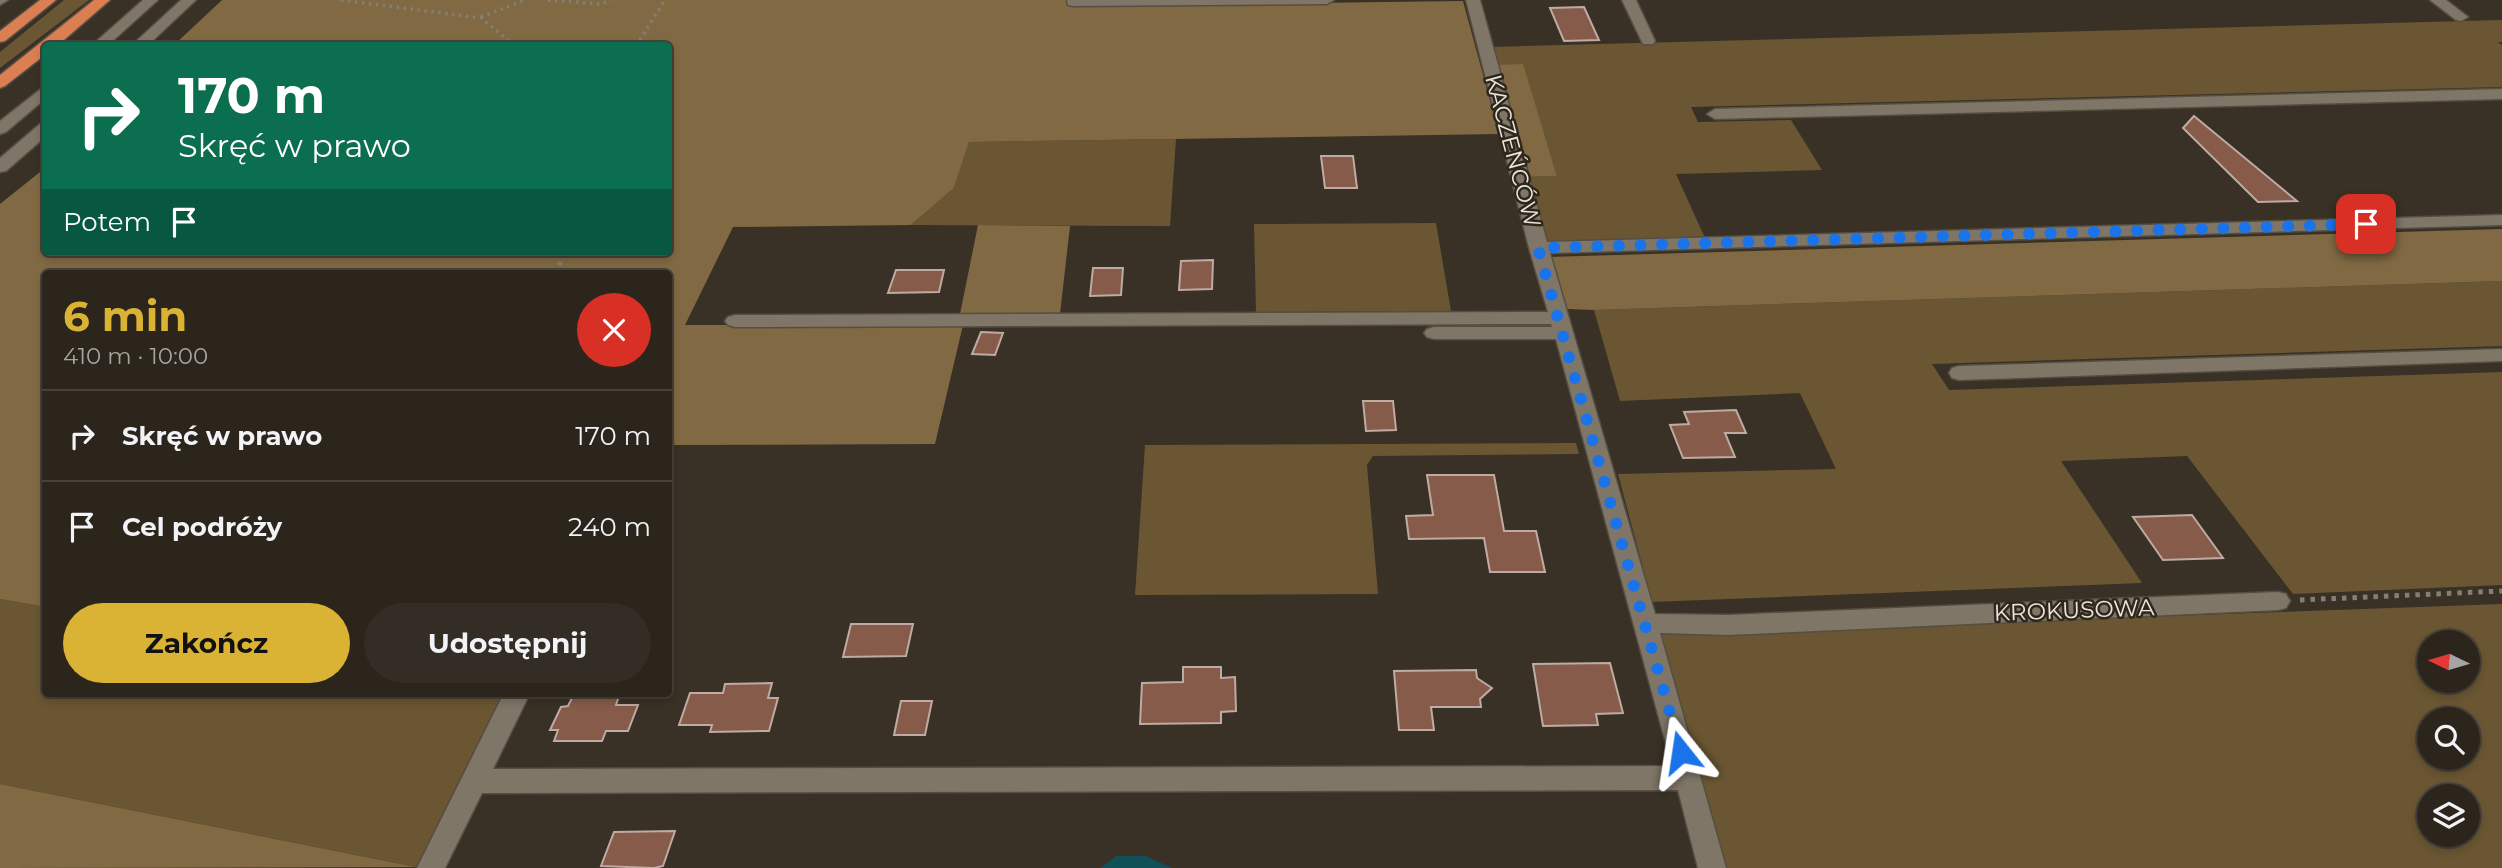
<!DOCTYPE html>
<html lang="pl">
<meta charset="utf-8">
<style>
body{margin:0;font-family:Montserrat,sans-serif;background:#332d25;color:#f1f3f6;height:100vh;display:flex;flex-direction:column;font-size:26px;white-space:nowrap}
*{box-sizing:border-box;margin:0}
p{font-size:23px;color:#a6a5a3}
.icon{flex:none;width:38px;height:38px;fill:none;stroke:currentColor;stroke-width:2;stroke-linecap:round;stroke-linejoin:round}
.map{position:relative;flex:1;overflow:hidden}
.sheet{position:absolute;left:42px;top:270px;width:630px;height:427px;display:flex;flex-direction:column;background:#2b251c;border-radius:7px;box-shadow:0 4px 10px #0003,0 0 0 2px #47423b}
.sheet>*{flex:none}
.guide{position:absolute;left:42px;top:42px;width:630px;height:214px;border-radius:7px;box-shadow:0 4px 10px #0003,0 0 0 2px #47423b;background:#0b6e4f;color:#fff;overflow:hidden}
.needle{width:46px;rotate:275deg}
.tools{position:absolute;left:2417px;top:630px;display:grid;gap:14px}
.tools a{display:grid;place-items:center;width:63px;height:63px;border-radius:50%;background:#2b251c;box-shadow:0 4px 10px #0003,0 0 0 2px #47423b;font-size:35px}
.pin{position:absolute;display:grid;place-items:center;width:60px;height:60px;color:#fff;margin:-30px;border-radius:14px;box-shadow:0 4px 10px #0006}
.me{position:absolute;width:77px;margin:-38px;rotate:345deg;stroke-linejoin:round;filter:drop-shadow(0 0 5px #0008)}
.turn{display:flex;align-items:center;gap:24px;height:147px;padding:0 21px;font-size:32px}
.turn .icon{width:91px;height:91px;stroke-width:2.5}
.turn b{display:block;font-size:49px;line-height:60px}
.then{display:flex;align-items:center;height:66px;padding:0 21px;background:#0003;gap:14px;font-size:26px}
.round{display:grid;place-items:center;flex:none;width:74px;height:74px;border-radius:37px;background:#332d25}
.summary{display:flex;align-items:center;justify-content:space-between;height:119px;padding:0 21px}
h1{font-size:42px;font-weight:700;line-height:52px;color:#dab334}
.primary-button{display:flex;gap:14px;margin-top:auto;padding:14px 21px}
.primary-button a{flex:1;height:80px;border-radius:42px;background:#dab334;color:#111;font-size:28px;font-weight:700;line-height:80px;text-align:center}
.primary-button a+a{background:#332d25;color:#f1f3f6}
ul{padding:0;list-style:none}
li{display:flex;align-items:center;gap:21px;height:91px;padding:0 21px;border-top:2px solid #47423b}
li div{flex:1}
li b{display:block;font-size:26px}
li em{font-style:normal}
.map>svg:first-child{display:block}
.green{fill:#6a5632;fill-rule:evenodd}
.forest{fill:#816a43}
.water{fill:#0f5156}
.building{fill:#865b4a;stroke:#beaba4;stroke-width:2}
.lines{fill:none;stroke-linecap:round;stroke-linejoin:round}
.minor-casing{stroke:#544e43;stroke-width:3}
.highway-casing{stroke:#544e43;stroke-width:3}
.path-far2{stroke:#847e73;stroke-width:3.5;stroke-dasharray:2.5 4.5;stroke-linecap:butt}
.path-far1{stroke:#847e73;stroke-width:4.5;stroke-dasharray:3.5 5;stroke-linecap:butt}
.path{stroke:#847e73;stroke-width:5;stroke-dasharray:4.5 6;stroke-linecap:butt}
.minor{fill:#7f7667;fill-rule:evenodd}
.highway{fill:#db7e52;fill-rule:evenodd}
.route{stroke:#1a73e8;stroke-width:12;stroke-dasharray:0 21.6}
.labels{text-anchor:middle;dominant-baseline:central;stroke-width:5;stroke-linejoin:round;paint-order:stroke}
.street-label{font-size:23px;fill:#e9e4dc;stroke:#2f271b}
</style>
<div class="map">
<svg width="2502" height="868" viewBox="0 0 2502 868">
<rect width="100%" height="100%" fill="#393125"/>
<path class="green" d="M64 0H89L0 68V52Z
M2502 20V42H2498L2502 45V87L1691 107 1698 122 1791 120 1822 170 1676 174 1705 238 1544 244 1524 177 1557 176 1537 111 1496 65 1491 47Z
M1176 139 1170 226 911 225 954 188 969 142Z
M1436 223 1451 311 1256 312 1254 224Z
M2502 281V346L1932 364 1949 390 2502 372V585L2293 594 2187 456 2061 461 2142 583 1652 602 1618 474 1836 469 1800 393 1620 401 1594 310Z
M1576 443 1579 454 1373 456 1367 465 1378 594 1135 595 1145 445Z
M0 599 45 607 46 693H507L416 867 0 784Z
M2502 604V868H1724L1661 634ZM2429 642H2468V681H2429ZM2429 719H2468V758H2429ZM2429 796H2468V835H2429Z"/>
<path class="forest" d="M222 0H1068L1067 6 1463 1 1499 134 969 142 954 188 911 225 733 227 685 325H963L935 444 669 445 668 273H46L45 607 0 599V204L45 168 46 252H668V46L174 45Z
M1523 64 1557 176 1524 177 1496 65Z
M978 225 1070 226 1060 314H960Z
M2502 229V281L1594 310 1567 309 1548 257Z
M0 784 416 867 0 868Z"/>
<path class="water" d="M1116 856H1146L1172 868H1101Z"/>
<path class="building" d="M1584 7 1599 40 1564 41 1550 8Z
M2194 116 2297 201 2258 202 2183 128Z
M1321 156H1353L1357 188H1325Z
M1213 260 1212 289 1179 290 1181 261Z
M1093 268H1123L1121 295 1090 296Z
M896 270H944L939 292 888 293Z
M981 332 1003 333 995 355 972 354Z
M1363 401H1393L1396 430 1366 431Z
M1736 410 1746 433H1725L1735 457 1683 458 1670 425 1689 424 1684 412Z
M1427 475H1494L1504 531H1536L1545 572H1490L1484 538 1409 539 1406 516 1433 515Z
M2192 515 2223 558 2163 560 2133 517Z
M851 624H913L906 656 843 657Z
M1610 663 1623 713 1596 714 1598 725 1543 726 1533 664Z
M1183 667H1221V678L1235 677 1236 711 1221 712V723L1140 724 1142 683 1183 682Z
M1476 670 1477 678 1492 688 1480 699 1481 707H1431L1434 730H1399L1394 671Z
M772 683 768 698H778L769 731 710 732 712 725H679L690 693H723L725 684Z
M573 696H619L616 705H638L628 731H606L602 741H554L558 730H550L561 707 568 706Z
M901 701H932L925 735H894Z
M675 831 663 866 654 868 601 866 614 832Z"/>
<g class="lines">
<defs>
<path id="minor" d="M0 0H8L0 5Z
M143 0H158L107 46H91Z
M181 0H196L147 46H131Z
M1067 0H1334L1327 4 1073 6 1068 5Z
M1466 0H1480L1547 242 2502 215V225L1550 253 1655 614 1728 615 2278 592 2286 594 2290 601 2286 608 2278 610 1728 635 1660 633 1726 868H1698L1678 790 482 793 445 868H417L504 693H530L493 769 1672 766 1556 339H1434L1427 337 1424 333 1427 329 1434 327H1552L1551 324 735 327 728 325 725 321 728 317 735 315 1548 312 1529 248Z
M1622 0H1636L1655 41 1653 44H1643Z
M2430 0H2446L2468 17 2461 21 2456 20Z
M46 85V98L6 132 0 134V121Z
M2502 89V99L1715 119 1707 114 1715 109Z
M46 122V136L6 171 0 172V158L40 124Z
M2502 349V361L1959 380 1952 378 1949 373 1952 368 1959 366Z"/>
<path id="highway" d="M40 0H56L5 41 0 42V31Z
M94 0H110L57 46H46V54L5 86 0 88V75Z"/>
</defs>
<use href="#minor" class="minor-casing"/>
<use href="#highway" class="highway-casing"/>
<path class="path-far2" d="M341 0 481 18 515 46
M548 0 601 4 611 0
M481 17 525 0
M636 46 665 0"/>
<path class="path-far1" d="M556 273 565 252"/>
<path class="path" d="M2300 600 2502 591"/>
<use href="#minor" class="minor"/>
<use href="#highway" class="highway"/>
</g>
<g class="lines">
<path class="route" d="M1681 752 1538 248 2366 224"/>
</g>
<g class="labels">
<g class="street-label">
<text transform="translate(1513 151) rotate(75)">KACZEŃCÓW</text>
<text transform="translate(2074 610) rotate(-2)">KROKUSOWA</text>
</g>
</g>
</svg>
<div class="tools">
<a><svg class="needle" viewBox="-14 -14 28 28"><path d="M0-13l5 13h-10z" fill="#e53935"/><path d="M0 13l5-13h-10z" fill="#a6a5a3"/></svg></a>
<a><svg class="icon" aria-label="search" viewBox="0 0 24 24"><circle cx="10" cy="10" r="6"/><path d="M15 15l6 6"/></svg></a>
<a><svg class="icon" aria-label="layers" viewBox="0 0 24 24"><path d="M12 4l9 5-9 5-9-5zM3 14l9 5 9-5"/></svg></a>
</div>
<div class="pin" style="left:2366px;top:224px;background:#d93025"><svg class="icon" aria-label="arrive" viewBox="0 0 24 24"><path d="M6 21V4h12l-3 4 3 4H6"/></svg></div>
<svg class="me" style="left:1681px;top:752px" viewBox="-20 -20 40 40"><path d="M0-17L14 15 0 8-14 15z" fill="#1a73e8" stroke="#fff" stroke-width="4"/></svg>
<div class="guide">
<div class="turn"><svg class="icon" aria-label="right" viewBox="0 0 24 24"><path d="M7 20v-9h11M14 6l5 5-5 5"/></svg><div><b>170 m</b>Skręć w prawo</div></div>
<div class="then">Potem<svg class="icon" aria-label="arrive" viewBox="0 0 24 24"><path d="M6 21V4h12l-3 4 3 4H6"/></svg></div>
</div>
<section class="sheet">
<div class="summary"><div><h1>6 min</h1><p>410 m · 10:00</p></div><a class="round" style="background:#d93025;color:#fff"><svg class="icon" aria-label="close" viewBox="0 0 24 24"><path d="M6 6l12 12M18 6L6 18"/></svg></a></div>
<ul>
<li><svg class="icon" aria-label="right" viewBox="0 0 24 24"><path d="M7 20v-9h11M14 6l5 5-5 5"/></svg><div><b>Skręć w prawo</b></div><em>170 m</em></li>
<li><svg class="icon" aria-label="arrive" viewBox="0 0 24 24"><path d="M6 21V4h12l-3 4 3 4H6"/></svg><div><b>Cel podróży</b></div><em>240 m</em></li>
</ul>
<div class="primary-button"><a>Zakończ</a><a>Udostępnij</a></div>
</section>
</div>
